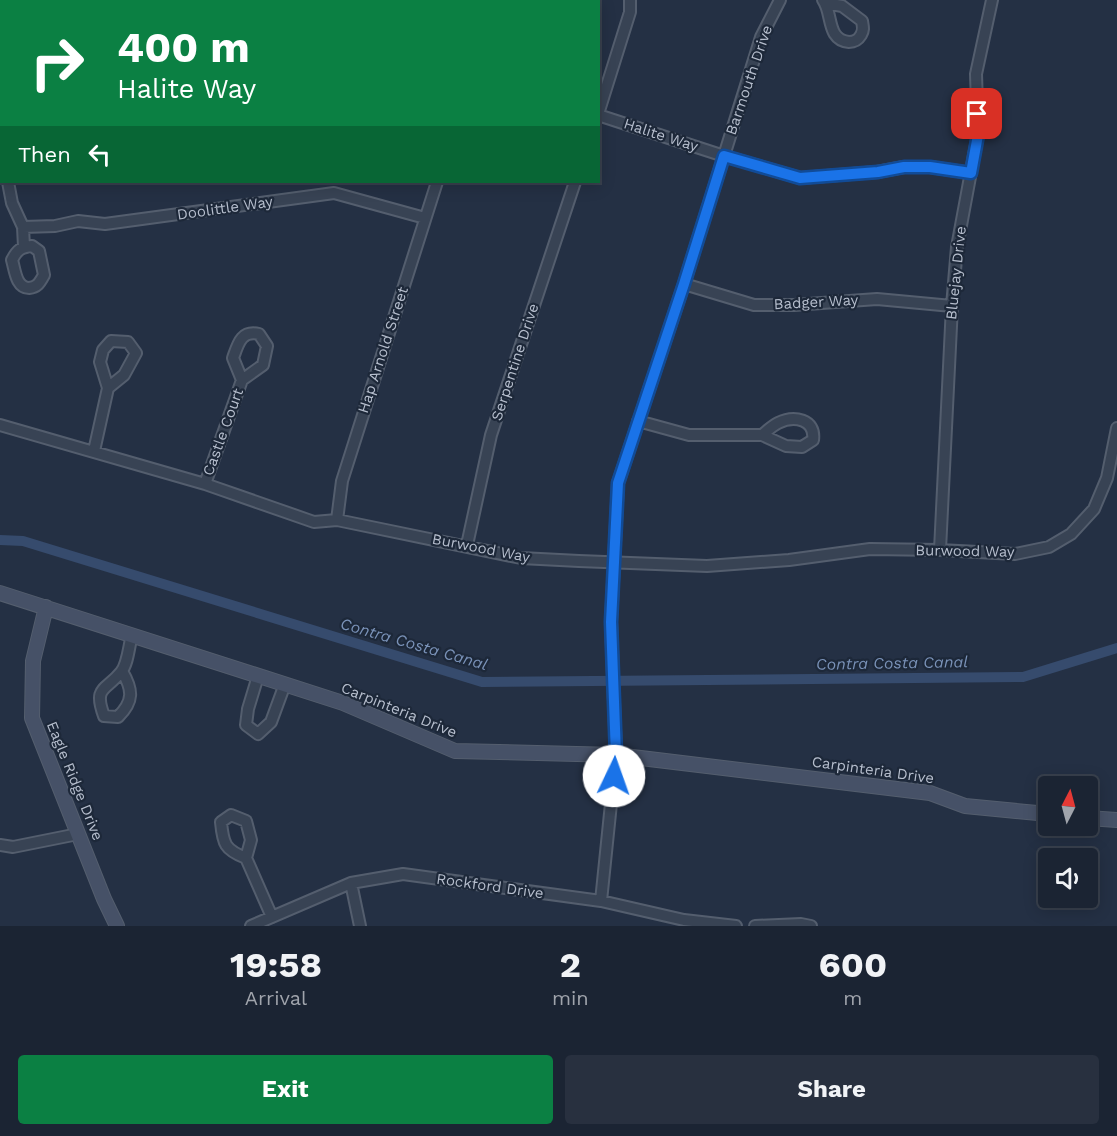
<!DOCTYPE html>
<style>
body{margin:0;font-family:"Work Sans",sans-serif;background:#28303f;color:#f1f3f6;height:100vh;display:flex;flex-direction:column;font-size:22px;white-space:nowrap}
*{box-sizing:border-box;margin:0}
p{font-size:20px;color:#a0a4ac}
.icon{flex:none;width:33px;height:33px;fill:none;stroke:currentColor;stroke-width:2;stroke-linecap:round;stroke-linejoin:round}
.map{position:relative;height:926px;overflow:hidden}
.panel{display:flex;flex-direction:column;background:#1b2433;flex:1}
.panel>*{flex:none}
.top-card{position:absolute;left:0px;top:0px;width:600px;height:183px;box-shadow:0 3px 15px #0003,0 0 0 2px #39414e;background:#0b8043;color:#fff;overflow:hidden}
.needle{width:39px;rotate:6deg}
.buttons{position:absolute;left:1038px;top:776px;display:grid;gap:12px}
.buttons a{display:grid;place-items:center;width:60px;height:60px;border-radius:6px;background:#1b2433;box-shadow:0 3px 15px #0003,0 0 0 2px #39414e;font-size:30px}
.pin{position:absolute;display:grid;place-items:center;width:51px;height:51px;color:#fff;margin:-26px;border-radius:12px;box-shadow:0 3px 9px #0006}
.me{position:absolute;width:66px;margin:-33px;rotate:3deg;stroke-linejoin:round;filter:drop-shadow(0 0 4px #0008)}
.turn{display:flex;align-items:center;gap:21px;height:126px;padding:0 18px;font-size:27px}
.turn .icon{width:78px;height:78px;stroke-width:2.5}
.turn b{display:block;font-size:42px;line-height:51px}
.then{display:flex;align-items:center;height:57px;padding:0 18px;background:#0003;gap:12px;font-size:22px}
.eta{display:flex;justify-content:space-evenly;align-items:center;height:102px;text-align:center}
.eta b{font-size:36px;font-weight:700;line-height:42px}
.button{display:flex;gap:12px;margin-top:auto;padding:12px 18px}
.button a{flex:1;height:69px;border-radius:6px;background:#0b8043;color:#fff;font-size:24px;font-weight:700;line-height:69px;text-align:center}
.button a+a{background:#28303f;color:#f1f3f6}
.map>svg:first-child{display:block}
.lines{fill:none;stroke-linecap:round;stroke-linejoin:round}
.canal{stroke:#364b6d;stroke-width:10}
.street-casing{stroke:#545e6e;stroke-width:14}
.secondary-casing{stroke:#545e6e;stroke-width:16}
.street{stroke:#384354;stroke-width:10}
.secondary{stroke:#465167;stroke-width:14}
.route-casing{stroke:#114b97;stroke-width:15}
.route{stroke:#1a73e8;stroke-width:10}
.labels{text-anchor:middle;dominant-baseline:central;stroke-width:4.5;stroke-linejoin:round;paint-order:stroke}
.street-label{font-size:15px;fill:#b6becd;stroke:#1d2839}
.water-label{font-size:16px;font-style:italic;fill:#7a92b8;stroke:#1d2839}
</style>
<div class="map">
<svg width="1117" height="926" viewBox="0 0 1117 926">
<rect width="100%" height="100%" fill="#243044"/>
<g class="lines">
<path class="canal" d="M0 540 23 541 482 682 1023 677 1117 648"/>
<defs>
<path id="street" d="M823 0C833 13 826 40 849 42 855 42 858 40 861 35 864 30 863 27 862 21L842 6 826 3
M439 2V0
M469 2 471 0
M0 92H2
M598 114 630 12V0
M598 115 724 156 800 178 877 172 904 167H930L971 173
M8 182 12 203 23 227 24 247
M23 227 55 226 78 221 105 224 334 193 425 218
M32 246 39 251 44 275C40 282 38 287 29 288 16 288 15 270 12 260 17 250 21 247 32 246Z
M684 284 754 305H794L877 299 952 306
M638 421 689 435H762L786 446 802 447 813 440C816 419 794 415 778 423 772 426 767 431 762 435
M0 425 205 484 314 522 337 520 521 558 579 561 707 566 789 560 870 549 940 550 1015 554 1049 547 1071 534 1094 509 1107 478 1117 428
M94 451 108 388 100 362 103 350 111 341 128 342 136 353 124 375 108 388
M205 484 242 380 263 365 267 346 259 334C241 330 238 344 233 358L242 380
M337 520 342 481 437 182
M467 545 491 435 575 182
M940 550 952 306 957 247 978 134 976 74 992 0
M122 671C133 690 134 701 118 717L104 716C93 686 106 691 121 672 128 664 129 645 132 635
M258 676 248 709 246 725 258 734 271 722 285 684
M0 845 13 847 78 834
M246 858C225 850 223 844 221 822L231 815 246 821 251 840 246 858 272 917
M351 883 360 926
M601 901 616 755 611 622 618 483 684 284 761 37 780 0
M251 926 351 883 403 874 601 901 684 920 736 926
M755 926 801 924 811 926"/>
<path id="secondary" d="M168 2 195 0
M0 5H2
M0 593 343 703 455 751 616 755 930 793 965 806 1048 814
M46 607 33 661 32 718 104 899 117 926
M1088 818 1117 820"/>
</defs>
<use href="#street" class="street-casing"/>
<use href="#secondary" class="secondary-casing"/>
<use href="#street" class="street"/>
<use href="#secondary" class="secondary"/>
</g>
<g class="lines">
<defs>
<path id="route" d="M614 776 616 755 611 622 618 483 684 284 724 156 800 178 878 172 904 167H930L971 173 978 135 977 114"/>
</defs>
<use href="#route" class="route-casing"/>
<use href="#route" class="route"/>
</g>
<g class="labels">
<g class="street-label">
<text transform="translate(749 80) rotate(-71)">Barmouth Drive</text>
<text transform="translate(661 135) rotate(18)">Halite Way</text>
<text transform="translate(225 208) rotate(-8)">Doolittle Way</text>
<text transform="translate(956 273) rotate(-84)">Bluejay Drive</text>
<text transform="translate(816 302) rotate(-3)">Badger Way</text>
<text transform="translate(383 350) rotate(-72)">Hap Arnold Street</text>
<text transform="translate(515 362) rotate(-72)">Serpentine Drive</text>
<text transform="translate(223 432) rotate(-70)">Castle Court</text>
<text transform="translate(481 548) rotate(11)">Burwood Way</text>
<text transform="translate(965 551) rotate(1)">Burwood Way</text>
<text transform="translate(399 710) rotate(22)">Carpinteria Drive</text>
<text transform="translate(873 770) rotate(8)">Carpinteria Drive</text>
<text transform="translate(75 781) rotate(68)">Eagle Ridge Drive</text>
<text transform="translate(490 886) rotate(8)">Rockford Drive</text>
</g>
<g class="water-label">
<text transform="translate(414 644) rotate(16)">Contra Costa Canal</text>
<text transform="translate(892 663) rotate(-1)">Contra Costa Canal</text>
</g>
</g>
</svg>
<div class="buttons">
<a><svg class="needle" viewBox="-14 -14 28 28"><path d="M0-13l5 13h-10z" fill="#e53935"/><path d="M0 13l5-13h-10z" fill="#a0a4ac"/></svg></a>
<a><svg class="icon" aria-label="sound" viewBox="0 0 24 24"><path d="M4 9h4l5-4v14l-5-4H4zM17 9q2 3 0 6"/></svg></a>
</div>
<div class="pin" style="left:977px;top:114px;background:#d93025"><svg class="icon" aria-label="arrive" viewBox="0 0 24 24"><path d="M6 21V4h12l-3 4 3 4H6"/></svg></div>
<svg class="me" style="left:614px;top:776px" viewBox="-20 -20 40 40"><circle r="19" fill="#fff"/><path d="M0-13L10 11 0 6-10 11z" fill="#1a73e8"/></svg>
<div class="top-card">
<div class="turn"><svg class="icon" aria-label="right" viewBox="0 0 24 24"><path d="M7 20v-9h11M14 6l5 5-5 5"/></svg><div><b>400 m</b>Halite Way</div></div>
<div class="then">Then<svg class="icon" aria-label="left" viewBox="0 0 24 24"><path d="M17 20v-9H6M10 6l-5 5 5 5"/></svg></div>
</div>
</div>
<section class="panel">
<div class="eta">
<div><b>19:58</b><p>Arrival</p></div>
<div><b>2</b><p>min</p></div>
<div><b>600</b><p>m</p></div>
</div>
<div class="button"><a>Exit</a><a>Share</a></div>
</section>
